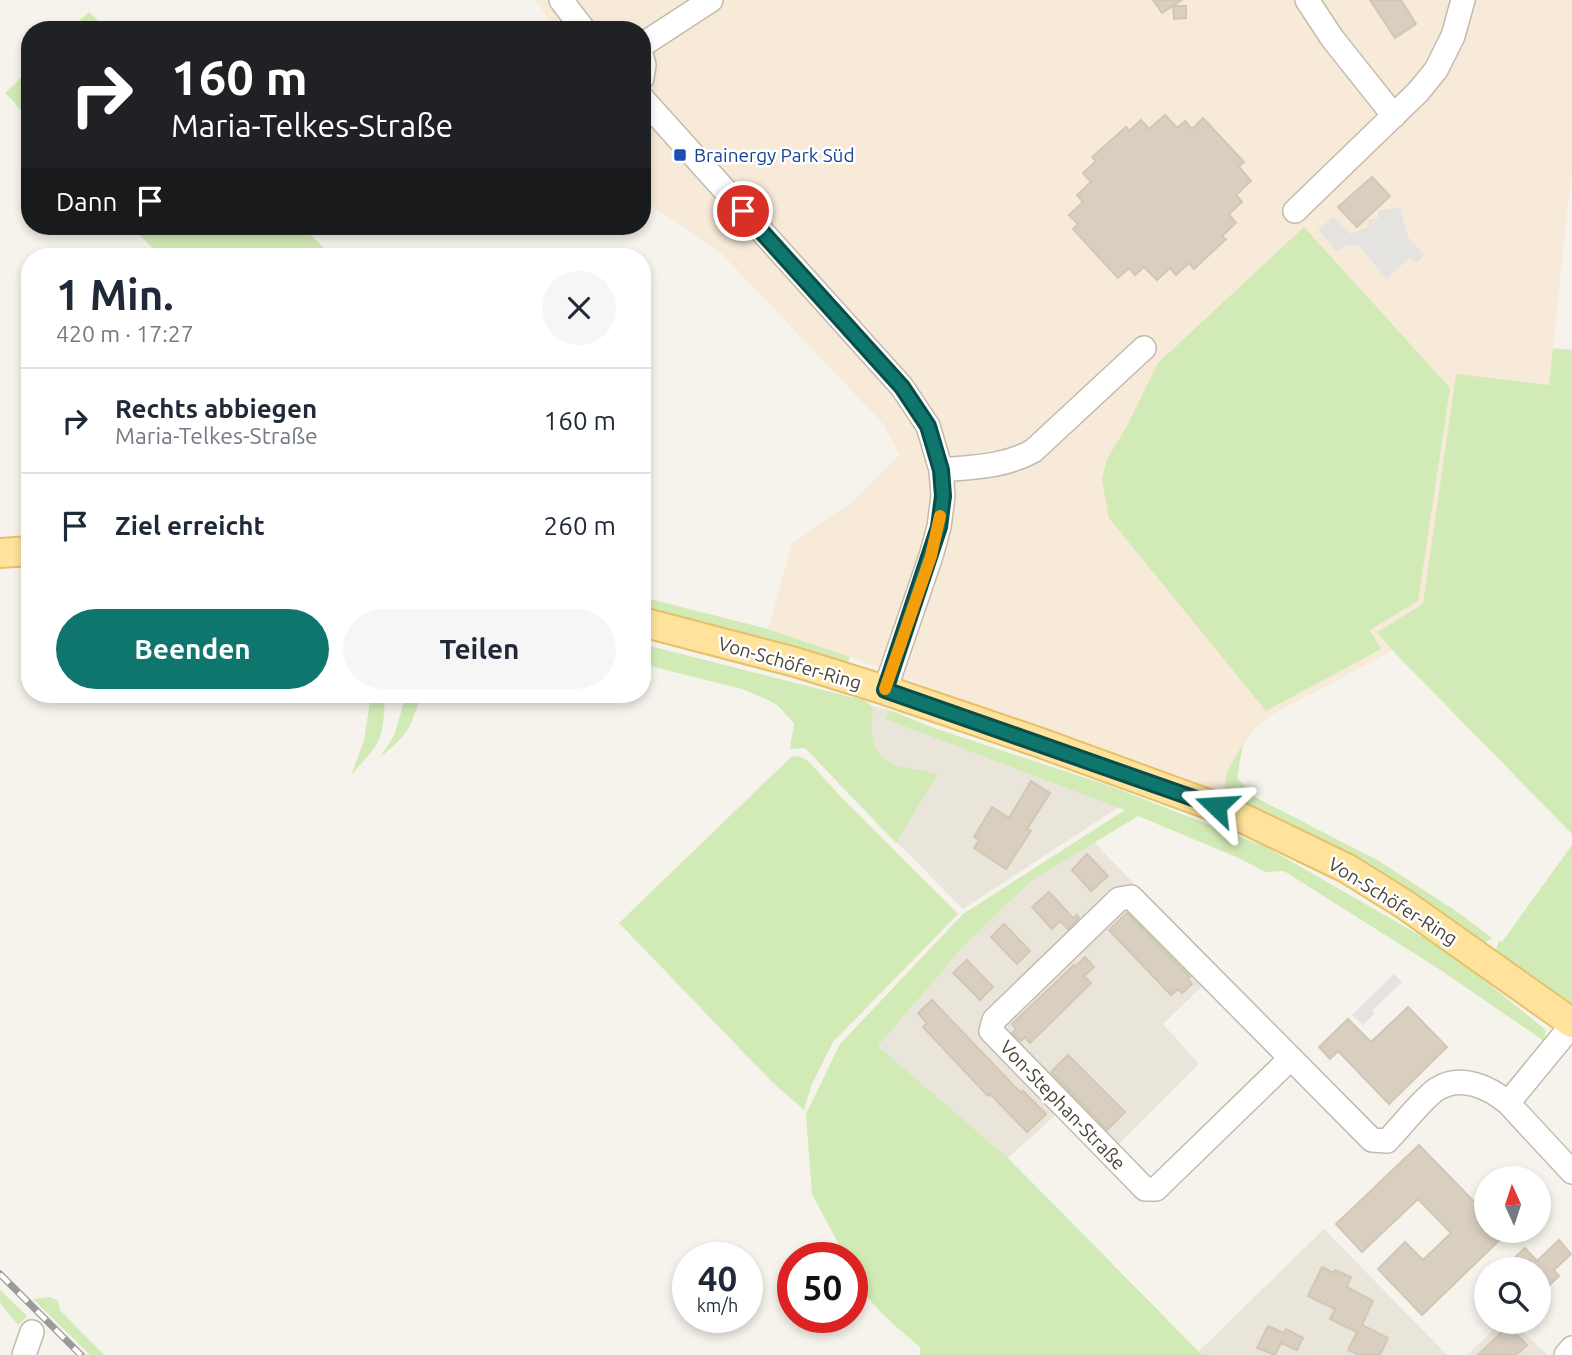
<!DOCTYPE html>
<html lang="de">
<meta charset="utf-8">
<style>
body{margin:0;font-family:Ubuntu,sans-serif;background:#f6f6f7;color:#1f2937;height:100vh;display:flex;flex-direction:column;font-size:26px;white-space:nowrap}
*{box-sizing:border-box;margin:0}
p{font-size:23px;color:#747a83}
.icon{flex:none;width:38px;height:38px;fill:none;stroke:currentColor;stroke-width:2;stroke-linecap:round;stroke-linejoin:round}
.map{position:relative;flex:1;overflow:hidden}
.side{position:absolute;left:21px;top:248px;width:630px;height:455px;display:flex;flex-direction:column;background:#fff;border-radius:28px;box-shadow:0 4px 10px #0003}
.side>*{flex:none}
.banner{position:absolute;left:21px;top:21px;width:630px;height:214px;border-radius:28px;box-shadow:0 4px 10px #0003;background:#202124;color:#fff;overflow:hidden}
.needle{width:46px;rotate:357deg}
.controls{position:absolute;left:1474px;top:1166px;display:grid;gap:14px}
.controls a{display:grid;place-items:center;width:77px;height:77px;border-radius:50%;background:#fff;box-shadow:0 4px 10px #0003;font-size:35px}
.speed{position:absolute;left:672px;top:1242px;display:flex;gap:14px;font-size:35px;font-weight:700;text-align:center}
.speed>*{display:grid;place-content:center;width:91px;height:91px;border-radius:50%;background:#fff;box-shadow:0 4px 10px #0003;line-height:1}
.speed small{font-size:18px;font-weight:400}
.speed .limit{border:10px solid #d22;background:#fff;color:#111}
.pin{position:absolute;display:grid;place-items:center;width:60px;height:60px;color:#fff;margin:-30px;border:4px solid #fff;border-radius:50%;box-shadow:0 2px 7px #0007}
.me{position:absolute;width:77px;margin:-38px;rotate:290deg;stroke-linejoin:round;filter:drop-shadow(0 0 5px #0008)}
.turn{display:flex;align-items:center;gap:24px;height:147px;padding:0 35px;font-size:32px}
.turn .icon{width:91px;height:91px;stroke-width:2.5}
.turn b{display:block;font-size:49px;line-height:60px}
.then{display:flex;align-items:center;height:66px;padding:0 35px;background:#0003;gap:14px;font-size:26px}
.round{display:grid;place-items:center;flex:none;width:74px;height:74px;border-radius:37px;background:#f6f6f7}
.overview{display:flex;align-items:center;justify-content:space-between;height:119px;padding:0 35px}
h1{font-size:42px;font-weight:700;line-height:52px}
.cta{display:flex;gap:14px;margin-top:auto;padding:14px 35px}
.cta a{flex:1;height:80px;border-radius:42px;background:#0f766e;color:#fff;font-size:28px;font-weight:700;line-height:80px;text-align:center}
.cta a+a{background:#f6f6f7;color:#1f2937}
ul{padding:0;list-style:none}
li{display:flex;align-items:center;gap:21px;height:105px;padding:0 35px;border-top:2px solid #e0e1e3}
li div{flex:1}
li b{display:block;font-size:26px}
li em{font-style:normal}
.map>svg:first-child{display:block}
.residential{fill:#eae5da}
.commercial{fill:#f7ead8}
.green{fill:#d2eab5}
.parking{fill:#e5e3e0}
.building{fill:#d8cfc1;stroke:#d3c7b4;stroke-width:2}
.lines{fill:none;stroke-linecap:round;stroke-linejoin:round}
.minor-casing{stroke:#c2bbae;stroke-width:26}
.major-casing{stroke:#e6c16a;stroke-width:32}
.minor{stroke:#fff;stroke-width:23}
.major{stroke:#ffe39c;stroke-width:28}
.rail-casing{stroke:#9a9a9a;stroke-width:7}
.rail{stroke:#fff;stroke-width:4.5;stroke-dasharray:13;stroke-linecap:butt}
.route-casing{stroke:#0a4d48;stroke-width:18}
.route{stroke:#0f766e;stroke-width:12}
.slow{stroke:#f59e0b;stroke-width:12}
.transit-dot{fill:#1a4fb4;stroke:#fff;stroke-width:2.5}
.labels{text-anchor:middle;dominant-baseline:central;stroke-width:5;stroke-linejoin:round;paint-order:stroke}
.transit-label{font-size:19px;fill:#164399;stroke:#fff;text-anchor:start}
.street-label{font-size:19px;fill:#4b4439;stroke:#fff}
</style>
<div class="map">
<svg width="1572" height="1355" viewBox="0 0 1572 1355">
<rect width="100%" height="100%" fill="#f6f3ec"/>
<path class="residential" d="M863 700 872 706 890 710 885 719 1119 807 963 909 838 783Z
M1094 842 1218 971 1163 1024 1199 1064 1105 1158 1060 1111 1008 1158 878 1046 963 947 1031 881Z
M1324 1229 1447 1355H1202L1198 1352Z
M1502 1321H1510L1548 1355H1467Z"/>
<path class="commercial" d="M535 0H1572V168L1549 385 1456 375 1423 605 1378 631 1392 651 1273 714 1254 729 1227 770 1223 799 850 657 768 629 792 543 851 503 900 455 884 425 721 253 642 199V30H557Z"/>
<path class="green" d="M89 12 107 30H70Z
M30 69V119L5 93Z
M131 226H301L331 255 329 257H161Z
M1304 227 1450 388 1418 601 1370 630 1381 649 1266 711 1109 518 1102 480 1107 459 1127 426 1158 363Z
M1553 348 1572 350V834L1393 651 1377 632 1423 604 1456 374 1549 385Z
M642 597 768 629 850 657 846 668 699 622 642 608Z
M642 644 863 700 872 706C874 717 870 728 873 739 881 773 913 765 937 775L896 843 805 748 790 749 794 723 777 705 766 699 742 689 642 664Z
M371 695H385C383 741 382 741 351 775L364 741Z
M406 695H421C410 729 409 734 380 757L394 736Z
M890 710 934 728 1110 786 1266 847 1449 952 1546 1030 1544 1041 1439 969 1284 871 1265 872 1241 859 1138 816 1031 881 963 947 878 1046 1008 1158 1202 1355H920V1347C895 1325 852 1294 852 1258H846L812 1194 806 1114 840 1044 963 914 1125 810 885 719Z
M1243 744 1237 778 1255 797 1379 861 1456 911 1492 938 1483 944 1223 799 1227 771Z
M799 756 808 761 843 799 958 914 833 1042 811 1086 804 1110 772 1082 619 923 791 757Z
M1572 845V1008L1495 952 1499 941 1502 942Z
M0 1290 27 1316 18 1325 0 1303Z
M50 1297 58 1301 60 1310 104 1355H90L33 1299Z"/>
<path class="parking" d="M1400 207 1408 237 1424 255 1416 263 1410 257 1387 279 1360 247 1346 244 1338 252 1318 230 1333 217 1351 234 1369 226 1368 220 1378 218V211Z
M1394 974 1402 982 1372 1011 1374 1014 1363 1025 1352 1015Z"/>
<path class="building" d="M1153 0H1182L1162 13Z
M1370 0H1401L1416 24 1395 38Z
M1173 6H1186V18L1174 19Z
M1165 115 1177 128 1185 121 1192 129 1203 118 1244 162 1239 167 1251 181 1236 195 1242 202 1229 214 1236 223 1222 236 1226 239 1194 269 1189 263 1176 275 1170 268 1157 280 1144 267 1135 275 1129 268 1118 278 1073 229 1078 224 1069 215 1083 202 1077 195 1091 182 1083 173 1096 161 1092 157 1126 127 1129 131 1141 120 1149 129Z
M1372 177 1390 196 1357 227 1338 207Z
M1031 781 1050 793 1027 829 1031 831 1006 869 974 848 979 840 974 837 992 807 1009 818Z
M1087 854 1108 876 1091 891 1072 870Z
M1049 892 1073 918 1077 915 1079 918 1068 929 1060 921 1052 929 1032 907Z
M1127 913 1190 977 1188 979 1192 984 1182 993 1178 989 1171 995 1109 930Z
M1004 924 1030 951 1017 964 991 937Z
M1085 957 1094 967 1084 976 1091 983 1030 1043 1025 1037 1021 1041 1012 1033 1016 1029 1012 1024 1074 965 1075 967Z
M967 960 993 987 980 1000 953 973Z
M932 1000 1021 1093 1023 1091 1046 1114 1027 1132 990 1094 988 1096 923 1027 927 1023 918 1013Z
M1408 1007 1447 1047 1389 1104 1338 1051 1330 1059 1319 1047 1348 1019 1371 1042Z
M1068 1055 1125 1112 1107 1130 1051 1072Z
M1419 1145 1486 1214V1230H1510L1422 1315 1378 1269 1405 1242 1423 1260 1451 1233 1418 1199 1362 1252 1336 1224Z
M1559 1240 1571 1254 1554 1270 1559 1276 1538 1296V1269H1517L1510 1262 1525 1248 1537 1261Z
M1322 1267 1334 1273 1335 1270 1351 1277 1347 1287 1373 1301 1362 1325 1388 1338 1380 1355H1359L1348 1350 1357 1332 1330 1319 1335 1309 1308 1296Z
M1268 1326 1284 1333 1286 1329 1303 1338 1297 1350 1281 1343 1275 1355 1257 1348Z
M1508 1326 1527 1345 1516 1355H1478Z"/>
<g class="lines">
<defs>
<path id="minor" d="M561 0 584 30
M1307 0 1332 38 1394 116
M642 45 711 0
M642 57 644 65 642 78
M642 98 902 387 928 426 941 470 943 496 939 527 931 556 885 690
M1295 211 1418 92 1436 70 1453 36 1463 0
M941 470C973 467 1004 467 1033 451L1144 348
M1572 1025 1508 1103 1572 1172
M1291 1058 1156 1189H1145L991 1031 994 1020 1119 899 1131 897 1372 1140 1387 1141C1399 1129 1424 1097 1437 1089 1461 1074 1489 1087 1508 1103
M24 1355 32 1332
M1566 1355 1572 1348"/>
<path id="major" d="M0 553 30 551
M642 622 795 662 885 690 1038 742 1230 812 1346 868 1404 904 1572 1023"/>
</defs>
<use href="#minor" class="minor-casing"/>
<use href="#major" class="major-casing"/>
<use href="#minor" class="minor"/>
<use href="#major" class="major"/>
<defs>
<path id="rail" d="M0 1274 81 1355"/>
</defs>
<use href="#rail" class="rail-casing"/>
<use href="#rail" class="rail"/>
</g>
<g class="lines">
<defs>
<path id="route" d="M743 211 902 387 928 426 941 470 943 496 939 527 885 690 1216 806"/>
</defs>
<use href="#route" class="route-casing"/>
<use href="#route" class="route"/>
<path class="slow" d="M885 689 931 556 940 516"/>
</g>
<rect class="transit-dot" x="673" y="148" width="14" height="14" rx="3.5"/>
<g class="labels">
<g class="transit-label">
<text x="694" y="155">Brainergy Park Süd</text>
</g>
<g class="street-label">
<text transform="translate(790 663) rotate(16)">Von-Schöfer-Ring</text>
<text transform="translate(1393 901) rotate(32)">Von-Schöfer-Ring</text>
<text transform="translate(1063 1105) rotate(46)">Von-Stephan-Straße</text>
</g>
</g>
</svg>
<div class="controls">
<a><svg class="needle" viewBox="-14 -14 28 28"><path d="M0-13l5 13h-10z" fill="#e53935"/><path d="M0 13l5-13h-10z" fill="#747a83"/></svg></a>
<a><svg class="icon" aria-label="search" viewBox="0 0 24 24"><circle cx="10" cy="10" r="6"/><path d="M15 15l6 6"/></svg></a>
</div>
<div class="speed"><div>40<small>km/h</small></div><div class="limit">50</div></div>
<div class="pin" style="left:743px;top:211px;background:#d93025"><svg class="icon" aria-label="arrive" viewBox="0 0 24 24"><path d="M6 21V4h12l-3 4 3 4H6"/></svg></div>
<svg class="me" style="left:1216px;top:806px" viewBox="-20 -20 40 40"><path d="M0-17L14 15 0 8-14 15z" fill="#0f766e" stroke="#fff" stroke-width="4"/></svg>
<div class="banner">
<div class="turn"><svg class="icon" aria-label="right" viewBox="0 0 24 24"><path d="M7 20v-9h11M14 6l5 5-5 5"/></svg><div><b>160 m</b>Maria-Telkes-Straße</div></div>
<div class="then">Dann<svg class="icon" aria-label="arrive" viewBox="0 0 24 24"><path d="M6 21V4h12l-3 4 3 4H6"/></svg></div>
</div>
<section class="side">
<div class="overview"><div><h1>1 Min.</h1><p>420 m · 17:27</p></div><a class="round"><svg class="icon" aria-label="close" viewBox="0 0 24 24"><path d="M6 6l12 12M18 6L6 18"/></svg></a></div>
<ul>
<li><svg class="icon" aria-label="right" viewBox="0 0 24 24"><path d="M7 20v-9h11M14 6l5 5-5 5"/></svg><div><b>Rechts abbiegen</b><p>Maria-Telkes-Straße</p></div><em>160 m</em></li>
<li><svg class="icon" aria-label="arrive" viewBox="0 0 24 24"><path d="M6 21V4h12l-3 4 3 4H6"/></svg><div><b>Ziel erreicht</b></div><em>260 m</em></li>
</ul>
<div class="cta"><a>Beenden</a><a>Teilen</a></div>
</section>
</div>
